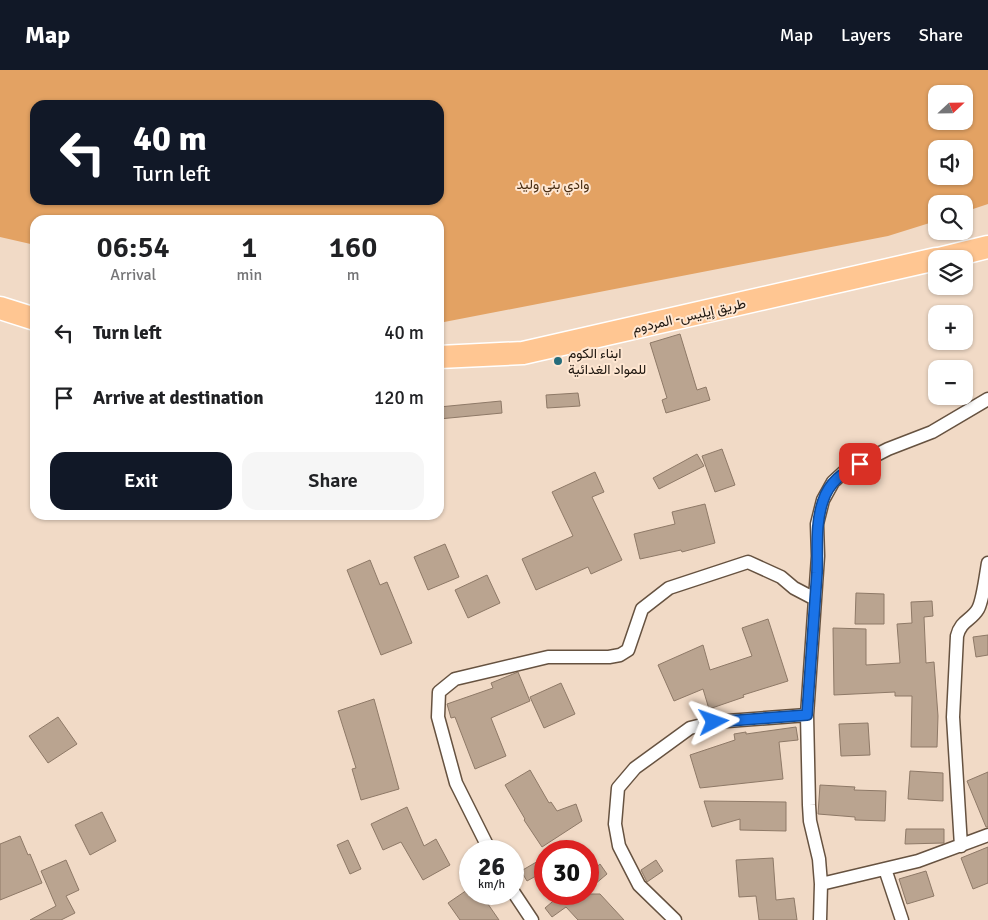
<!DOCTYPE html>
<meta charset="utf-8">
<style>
body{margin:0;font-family:Signika,Vazirmatn,sans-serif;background:#f6f6f6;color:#202124;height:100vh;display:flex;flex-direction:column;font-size:19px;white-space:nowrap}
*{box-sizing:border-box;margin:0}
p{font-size:16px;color:#757577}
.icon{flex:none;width:28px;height:28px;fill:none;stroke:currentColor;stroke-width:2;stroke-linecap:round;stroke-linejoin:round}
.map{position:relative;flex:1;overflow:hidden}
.details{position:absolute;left:30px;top:145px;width:414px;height:305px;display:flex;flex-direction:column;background:#fff;border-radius:15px;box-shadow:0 1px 4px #0004}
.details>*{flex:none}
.hud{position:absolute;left:30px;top:30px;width:414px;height:105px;border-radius:15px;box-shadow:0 1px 4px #0004;background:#111827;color:#fff;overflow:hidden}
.needle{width:32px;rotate:68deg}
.buttons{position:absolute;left:928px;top:15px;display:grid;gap:10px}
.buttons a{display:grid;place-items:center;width:45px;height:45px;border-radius:10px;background:#fff;box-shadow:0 1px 4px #0004;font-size:25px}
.speed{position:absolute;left:459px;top:770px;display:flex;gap:10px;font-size:25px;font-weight:700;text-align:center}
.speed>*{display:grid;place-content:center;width:65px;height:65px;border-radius:50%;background:#fff;box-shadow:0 1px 4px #0004;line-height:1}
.speed small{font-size:12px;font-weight:400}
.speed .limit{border:8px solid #d22;background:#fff;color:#111}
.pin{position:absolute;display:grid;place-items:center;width:42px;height:42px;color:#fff;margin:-21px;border-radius:10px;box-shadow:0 2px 8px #0006}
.me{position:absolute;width:55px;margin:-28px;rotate:86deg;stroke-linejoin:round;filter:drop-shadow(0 0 4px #0008)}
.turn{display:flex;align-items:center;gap:18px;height:105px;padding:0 20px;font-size:22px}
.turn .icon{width:65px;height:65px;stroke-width:2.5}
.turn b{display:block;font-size:35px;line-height:42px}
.eta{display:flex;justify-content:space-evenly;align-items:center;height:85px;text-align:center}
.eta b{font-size:30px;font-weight:600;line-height:35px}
.primary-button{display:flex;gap:10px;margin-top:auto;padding:10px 20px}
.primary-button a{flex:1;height:58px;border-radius:15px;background:#111827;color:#fff;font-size:20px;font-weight:600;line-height:58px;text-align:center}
.primary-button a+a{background:#f6f6f6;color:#202124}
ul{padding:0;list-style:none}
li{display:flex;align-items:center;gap:15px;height:65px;padding:0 20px}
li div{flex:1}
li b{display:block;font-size:19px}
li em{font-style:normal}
header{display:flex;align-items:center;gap:30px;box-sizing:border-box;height:70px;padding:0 25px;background:#111827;color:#fff}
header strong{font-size:24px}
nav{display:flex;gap:28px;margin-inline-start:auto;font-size:18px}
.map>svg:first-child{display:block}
.forest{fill:#e3a263;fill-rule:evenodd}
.building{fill:#baa490;stroke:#8e7967}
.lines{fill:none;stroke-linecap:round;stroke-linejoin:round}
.street-casing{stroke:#665240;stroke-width:15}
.highway-casing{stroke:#fff;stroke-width:25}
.street{stroke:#fff;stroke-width:12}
.highway{stroke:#ffc692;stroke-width:22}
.route-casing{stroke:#114b97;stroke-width:12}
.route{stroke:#1a73e8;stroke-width:9}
.poi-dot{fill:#266c7b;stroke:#ffe7d2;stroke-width:2}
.labels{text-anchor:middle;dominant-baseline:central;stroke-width:4;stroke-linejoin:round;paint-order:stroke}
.park-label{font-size:14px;fill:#4a2f14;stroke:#ffe7d2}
.street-label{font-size:14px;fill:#1e160f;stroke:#ffe7d2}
.poi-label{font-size:14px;fill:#1e160f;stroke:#ffe7d2;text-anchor:start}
</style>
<header>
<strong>Map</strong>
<nav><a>Map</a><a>Layers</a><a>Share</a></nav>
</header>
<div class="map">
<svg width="988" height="850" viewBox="0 0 988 850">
<rect width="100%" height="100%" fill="#f1dac6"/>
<path class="forest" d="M0 0H988V134L964 142V134H936V151L888 166 439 253V150H35V175L0 167ZM936 24H964V51H936ZM35 35H439V130H35ZM936 79H964V106H936Z"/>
<path class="building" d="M680 264 697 320 706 317 710 330 666 343 662 330 667 328 650 273Z
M578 323 580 336 547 338 546 325Z
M501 331 502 343 439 349V337Z
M722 379 735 415 715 422 702 386Z
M697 384 704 396 659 419 653 408Z
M595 402 604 422 592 427 622 490 591 504 588 497 536 520 522 489 573 466 552 422Z
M705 434 715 473 682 482 681 480 640 489 634 464 675 454 672 442Z
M445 474 459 507 428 520 414 487Z
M370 490 380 515 387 512 412 573 381 585 347 500Z
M487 505 500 533 468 548 455 520Z
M856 523 884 524V554H855Z
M932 531 933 546 924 547 926 593 934 592 938 646 937 677H911L912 626H895V622L834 625 833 558 866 559V595L900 593 897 554 912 553 911 532Z
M768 549 788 611 743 625 744 627 709 639 703 619 674 631 658 595 703 575 710 600 752 586 742 558Z
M988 565V585L976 587 973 567Z
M518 602 530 631 491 648 506 686 475 699 455 647 451 648 447 634 493 618 491 613Z
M561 613 575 644 544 658 530 627Z
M374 629 399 719 361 730 352 699 356 698 338 641Z
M58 647 77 674 48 693 29 666Z
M868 653 870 685 841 686 839 654Z
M796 657 798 670 779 672 783 709 700 718 690 685 735 670 734 664 746 662V664Z
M530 700 549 733 551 732 557 741 576 734 582 751 542 777 524 750 525 749 505 715Z
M910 701 943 703V731L908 729Z
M988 702V757H986L967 711Z
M820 715 855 717 854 720 886 721 885 751 855 750V747L818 744Z
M704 731 786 732V761L740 760V749L712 757Z
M407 737 424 776 436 769 450 795 423 810 401 772 383 780 371 754Z
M102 742 116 771 90 785 75 755Z
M906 759H944V773L905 774Z
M20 766 28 785 30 784 42 813 0 830V774Z
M348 770 361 799 350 804 337 775Z
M988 777V813L973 819 961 788Z
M545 787V801L527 811 521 801Z
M773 788 776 830 794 828 797 850H759L756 826 739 827 736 790Z
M66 790 79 820 66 826 75 843 61 850H30L56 836 41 801Z
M656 790 663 801 647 812 641 800Z
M600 794 607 804 588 820V804Z
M926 801 934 826 907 834 899 809Z
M470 818V824H481L499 850H460L448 833Z
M555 824H600L624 850H578L566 837 552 847 545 838 558 827Z"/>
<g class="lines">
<defs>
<path id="street" d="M961 776 953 647 957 566C961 550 971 551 978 539 983 530 986 504 988 493
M490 781 456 713 438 647 439 622 455 609 548 587H609L620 585 628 580 642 539 669 518 748 492 781 507 794 518 815 529
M885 799 902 850
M821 814 918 791 988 765
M512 820 532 850
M675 850 639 815 619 776 615 754 618 718 635 698 690 658 714 652 807 645
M820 850 821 814 819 789 810 751 809 735 807 645 818 486 817 454 823 430 833 412 845 401 888 379 932 362 988 329"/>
<path id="highway" d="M939 189 988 177
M0 238 35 249
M439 287 523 283 936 189"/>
</defs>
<use href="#street" class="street-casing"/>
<use href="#highway" class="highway-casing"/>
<use href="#street" class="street"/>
<use href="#highway" class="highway"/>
</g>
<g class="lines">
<defs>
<path id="route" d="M714 652 807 645C810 598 814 551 817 503 818 479 815 454 823 431 829 412 843 402 860 394"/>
</defs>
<use href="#route" class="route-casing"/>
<use href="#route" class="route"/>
</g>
<circle class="poi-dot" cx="558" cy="291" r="5"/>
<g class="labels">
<g class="park-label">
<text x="553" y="114">وادي بني وليد</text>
</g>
<g class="street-label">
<text transform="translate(689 246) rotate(-13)">طريق إيليس- المردوم</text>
</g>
<g class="poi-label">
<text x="568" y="283">ابناء الكوم<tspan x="568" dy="16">للمواد الغدائية</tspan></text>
</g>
</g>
</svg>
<div class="buttons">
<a><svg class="needle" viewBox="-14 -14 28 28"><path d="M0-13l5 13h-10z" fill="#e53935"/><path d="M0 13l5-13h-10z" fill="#757577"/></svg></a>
<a><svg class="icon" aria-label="sound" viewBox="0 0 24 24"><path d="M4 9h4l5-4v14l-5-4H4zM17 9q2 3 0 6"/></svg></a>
<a><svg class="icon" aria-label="search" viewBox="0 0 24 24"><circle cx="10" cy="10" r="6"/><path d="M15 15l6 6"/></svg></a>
<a><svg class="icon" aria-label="layers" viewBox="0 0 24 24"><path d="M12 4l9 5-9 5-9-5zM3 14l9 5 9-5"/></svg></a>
<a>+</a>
<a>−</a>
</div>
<div class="speed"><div>26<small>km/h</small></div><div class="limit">30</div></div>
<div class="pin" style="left:860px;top:394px;background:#d93025"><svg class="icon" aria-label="arrive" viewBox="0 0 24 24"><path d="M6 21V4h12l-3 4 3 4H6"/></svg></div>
<svg class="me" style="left:714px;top:652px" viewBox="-20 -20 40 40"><path d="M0-17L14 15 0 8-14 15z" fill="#1a73e8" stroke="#fff" stroke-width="4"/></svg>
<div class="hud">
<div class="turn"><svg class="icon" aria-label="left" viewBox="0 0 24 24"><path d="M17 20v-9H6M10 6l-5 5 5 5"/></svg><div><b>40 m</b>Turn left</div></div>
</div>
<section class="details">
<div class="eta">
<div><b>06:54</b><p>Arrival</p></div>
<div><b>1</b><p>min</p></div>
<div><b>160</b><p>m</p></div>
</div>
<ul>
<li><svg class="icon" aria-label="left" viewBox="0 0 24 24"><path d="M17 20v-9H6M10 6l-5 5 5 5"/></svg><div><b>Turn left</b></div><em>40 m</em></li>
<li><svg class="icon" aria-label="arrive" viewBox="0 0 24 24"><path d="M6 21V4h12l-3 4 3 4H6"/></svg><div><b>Arrive at destination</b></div><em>120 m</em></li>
</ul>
<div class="primary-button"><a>Exit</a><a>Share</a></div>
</section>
</div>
